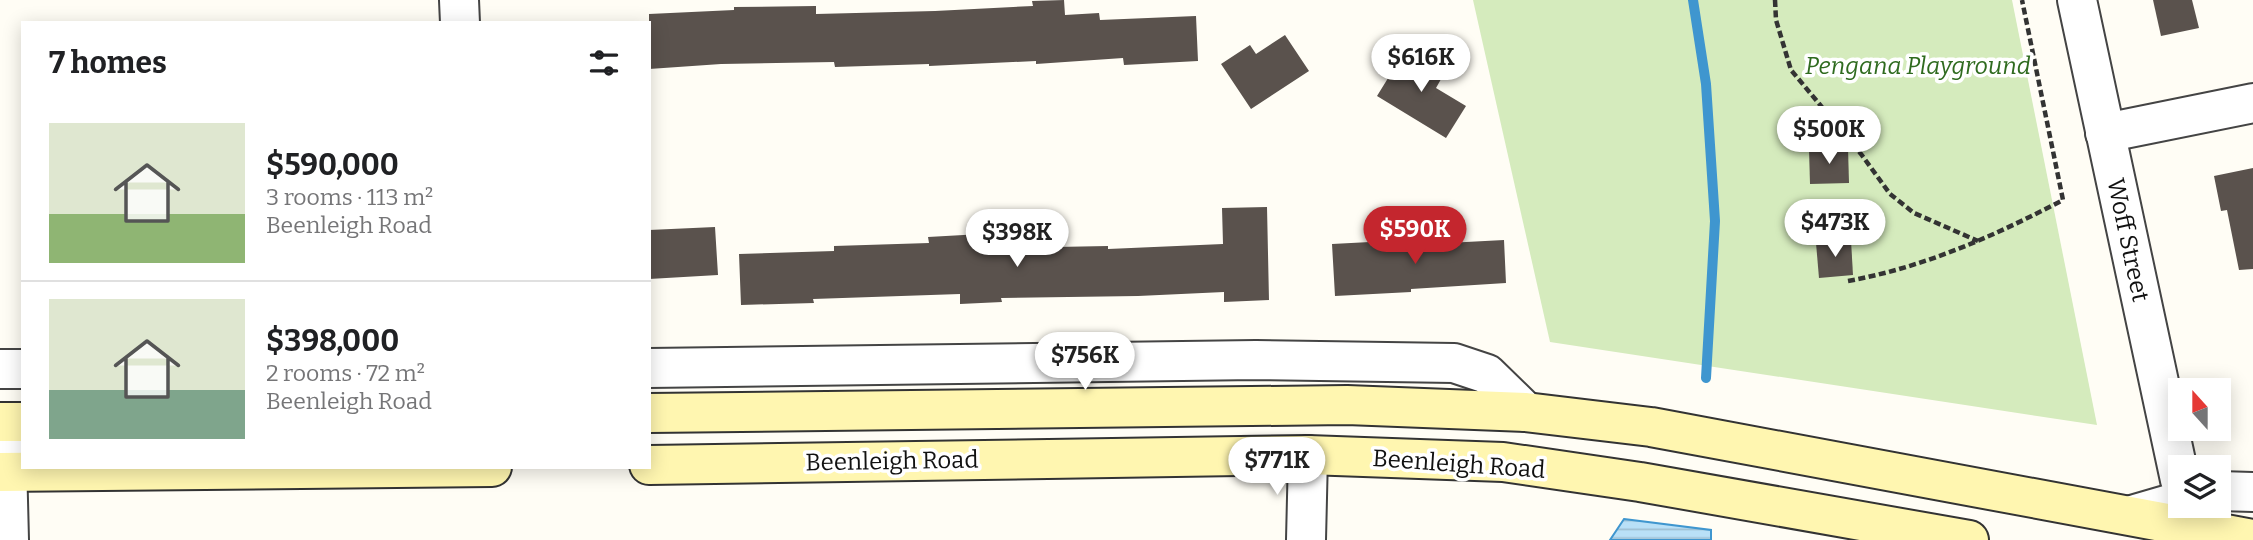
<!DOCTYPE html>
<html lang="en">
<head>
<meta charset="utf-8">
<style>
  :root { --surface:#fff; --page:#f6f6f6; --text:#202124; --muted:#757577; --line:#e0e0e0; --accent:#c4262e }
  body { margin:0; font-family:Bitter,serif; background:var(--page); color:var(--text); height:100vh; display:flex; flex-direction:column; font-size:26px; white-space:nowrap }
  * { box-sizing:border-box; margin:0 }
  p { font-size:23px; color:var(--muted) }
  .icon { flex:none; width:38px; height:38px; fill:none; stroke:currentColor; stroke-width:2; stroke-linecap:round; stroke-linejoin:round }
  .map { position:relative; flex:1; overflow:hidden }
  .side { position:absolute; left:21px; top:21px; width:630px; height:448px; display:flex; flex-direction:column; background:var(--surface); border-radius:0px; box-shadow:0 4px 18px #0003 }
  .side>* { flex:none }
  .needle { width:46px; rotate:339deg }
  .tools { position:absolute; left:2168px; top:378px; display:grid; gap:14px }
  .tools a { display:grid; place-items:center; width:63px; height:63px; border-radius:0px; background:var(--surface); box-shadow:0 4px 18px #0003; font-size:35px }
  .price { position:absolute; translate:-50% -60px; padding:0 16px; border-radius:24px; background:#fff; color:#222; font-size:23px; line-height:46px; filter:drop-shadow(0 2px 4px #0008) }
  .price::after { content:''; position:absolute; left:50%; top:42px; width:21px; height:16px; margin-left:-10px; background:inherit; clip-path:polygon(0 0,100% 0,50% 100%) }
  .price.on { background:var(--accent); color:#fff }
  ul { padding:0; list-style:none }
  li { display:flex; align-items:center; gap:21px; height:175px; padding:0 28px }
  li+li { border-top:2px solid var(--line) }
  li span { display:grid; place-items:center; flex:none; width:196px; height:140px; border-radius:0px; color:#555 }
  li>.icon { margin-inline-start:auto }
  span .icon { width:84px; height:84px; fill:#fffc; stroke-width:1 }
  li b { font-size:30px }
  h2 { display:flex; justify-content:space-between; align-items:center; height:84px; padding:0 28px; font-size:30px }
  .map>svg:first-child { display:block }
  .park { fill:#d5ebbd }
  .water { fill:url(#water-rules); stroke:#3f96cf; stroke-width:2 }
  .lines { fill:none; stroke-linecap:round; stroke-linejoin:round }
  .stream { stroke:#3f96cf; stroke-width:10 }
  .building { fill:#5a524d }
  .minor-casing { stroke:#444; stroke-width:42 }
  .tertiary-casing { stroke:#444; stroke-width:42 }
  .secondary-casing { stroke:#333; stroke-width:42 }
  .path { stroke:#333; stroke-width:4.5; stroke-dasharray:7 3.5; stroke-linecap:butt }
  .minor { stroke:#fff; stroke-width:38 }
  .tertiary { stroke:#fff; stroke-width:38 }
  .secondary { stroke:#fff6b0; stroke-width:38 }
  .labels { text-anchor:middle; stroke-width:7; stroke-linejoin:round; paint-order:stroke }
  .park-label { font-size:24px; font-style:italic; fill:#2f6b1f; stroke:#fff }
  .street-label { font-size:24px; fill:#111; stroke:#fff }
</style>
</head>
<body>
<div class="map">
<svg width="2253" height="540" viewBox="0 0 2253 540">
  <defs>
    <pattern id="water-rules" width="6" height="5" patternUnits="userSpaceOnUse" patternTransform="scale(1.75)"><rect width="6" height="5" fill="#b9e0f7"/><path d="M0 2.5h6" fill="none" stroke="#9ebfd3"/></pattern>
  </defs>
  <rect width="100%" height="100%" fill="#fffdf5"/>
  <polygon class="park" points="1473,0 2012,0 2097,425 1550,342"/>
  <polygon class="water" points="1624,519 1711,530 1711,540 1610,540"/>
  <g class="lines">
    <polyline class="stream" points="1693,0 1706,84 1715,221 1706,378"/>
  </g>
  <g class="building">
    <polygon points="1064,0 1065,15 1099,13 1100,20 1196,16 1198,61 1124,65 1123,58 1036,64 1036,61 929,66 929,64 835,67 834,62 721,64 649,69 649,14 734,10 734,7 816,6 816,14 935,11 1033,6 1032,1"/>
    <polygon points="2153,0 2192,0 2199,28 2161,36"/>
    <polygon points="1285,35 1309,71 1251,109 1221,64 1250,45 1256,54"/>
    <polygon points="1406,49 1445,72 1436,88 1466,106 1446,138 1377,96"/>
    <polygon points="1848,148 1849,183 1810,184 1809,149"/>
    <polygon points="2253,168 2253,269 2239,270 2227,210 2221,211 2214,176"/>
    <polygon points="1267,207 1269,300 1224,302 1224,292 1138,296 1001,298 1002,302 960,304 960,294 813,299 814,303 741,305 739,254 834,251 834,246 929,243 928,237 999,233 999,248 1108,246 1108,249 1223,244 1222,208"/>
    <polygon points="715,227 718,275 649,279 649,230"/>
    <polygon points="1408,240 1409,245 1504,240 1506,283 1411,289 1411,292 1335,296 1332,244"/>
    <polygon points="1851,240 1853,275 1819,278 1816,243"/>
  </g>
  <g class="lines">
    <g class="minor-casing">
      <g id="minor">
        <polyline points="459,0 460,23"/>
        <polyline points="2105,133 2253,103"/>
        <polyline points="649,368 1256,360 1454,363 1487,374 1526,412"/>
        <polyline points="0,369 23,369"/>
        <polyline points="6,422 9,540"/>
        <polyline points="2219,491 2253,492"/>
        <polyline points="2132,515 2180,501"/>
        <polyline points="1306,540 1308,455"/>
      </g>
    </g>
    <g class="tertiary-casing">
      <polyline id="tertiary" points="2077,0 2180,480"/>
    </g>
    <g class="secondary-casing">
      <g id="secondary">
        <polyline points="649,413 1347,405 1526,412 1651,427 2253,539"/>
        <polyline points="0,422 23,422"/>
        <polyline points="649,465 1308,455 1503,462 1640,482 1969,540"/>
        <polyline points="0,472 492,467"/>
      </g>
    </g>
    <g class="path">
      <polyline points="1775,0 1776,20 1791,70 1861,154 1890,194 1914,213 1978,241"/>
      <path d="M1848 281C1925 267 1994 236 2063 200L2022 0"/>
    </g>
    <use href="#minor" class="minor"/>
    <use href="#tertiary" class="tertiary"/>
    <use href="#secondary" class="secondary"/>
  </g>
  <g class="labels">
    <g class="park-label">
      <text x="1918" y="74">Pengana Playground</text>
    </g>
    <g class="street-label">
      <text transform="translate(2128 240) rotate(78)" y="8">Woff Street</text>
      <text transform="translate(892 461) rotate(-1)" y="8">Beenleigh Road</text>
      <text transform="translate(1459 464) rotate(4)" y="8">Beenleigh Road</text>
    </g>
  </g>
</svg>
<div class="tools">
<a><svg class="needle" viewBox="-14 -14 28 28"><path d="M0-13l5 13h-10z" fill="#e53935"/><path d="M0 13l5-13h-10z" fill="#757577"/></svg></a>
<a><svg class="icon" aria-label="layers" viewBox="0 0 24 24"><path d="M12 4l9 5-9 5-9-5zM3 14l9 5 9-5"/></svg></a>
</div>
<b class="price" style="left:1421px;top:94px">$616K</b>
<b class="price" style="left:1829px;top:166px">$500K</b>
<b class="price" style="left:1835px;top:259px">$473K</b>
<b class="price on" style="left:1415px;top:266px">$590K</b>
<b class="price" style="left:1017px;top:269px">$398K</b>
<b class="price" style="left:1085px;top:392px">$756K</b>
<b class="price" style="left:1277px;top:497px">$771K</b>
<section class="side">
<h2>7 homes<svg class="icon" aria-label="filters" viewBox="0 0 24 24"><path d="M4 7h16M4 17h16"/><circle cx="9" cy="7" r="2"/><circle cx="15" cy="17" r="2"/></svg></h2>
<ul>
<li><span style="background:linear-gradient(#dfe7d0 65%,#8fb573 0)"><svg class="icon" aria-label="home" viewBox="0 0 24 24"><path d="M3 11l9-7 9 7M6 9v11h12V9"/></svg></span><div><b>$590,000</b><p>3 rooms · 113 m²</p><p>Beenleigh Road</p></div></li>
<li><span style="background:linear-gradient(#dfe7d0 65%,#7fa58c 0)"><svg class="icon" aria-label="home" viewBox="0 0 24 24"><path d="M3 11l9-7 9 7M6 9v11h12V9"/></svg></span><div><b>$398,000</b><p>2 rooms · 72 m²</p><p>Beenleigh Road</p></div></li>
</ul>
</section>
</div>
</body>
</html>
